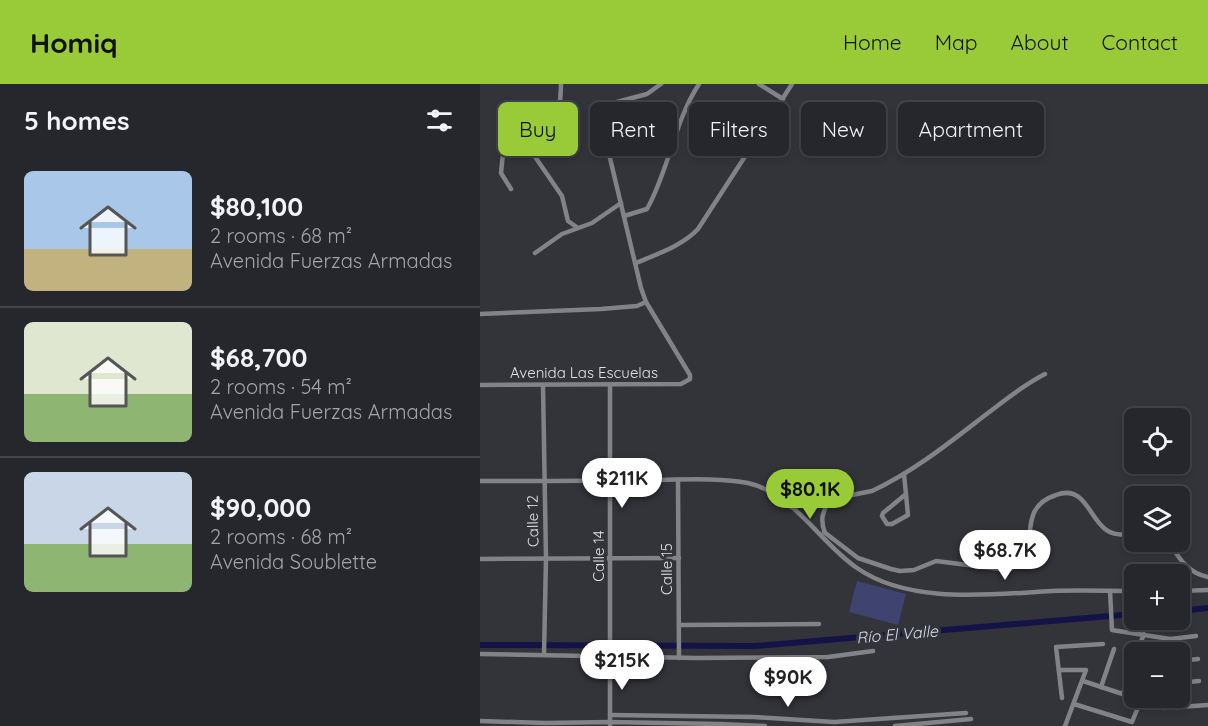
<!DOCTYPE html>
<html lang="en">
<head>
<meta charset="utf-8">
<style>
  :root { --surface:#26272c; --page:#2e2f34; --text:#f1f3f6; --muted:#a4a5a9; --line:#424448; --accent:#98cb37 }
  body { margin:0; font-family:Quicksand,sans-serif; background:var(--page); color:var(--text); height:100vh; display:flex; flex-direction:column; font-size:22px; white-space:nowrap }
  * { box-sizing:border-box; margin:0 }
  p { font-size:20px; color:var(--muted) }
  .icon { flex:none; width:33px; height:33px; fill:none; stroke:currentColor; stroke-width:2; stroke-linecap:round; stroke-linejoin:round }
  .map { position:relative; flex:1; overflow:hidden }
  .sheet { display:flex; flex-direction:column; background:var(--surface); width:480px }
  .sheet>* { flex:none }
  .guide { position:absolute; left:18px; top:18px; width:570px; height:54px; display:flex; gap:12px }
  .tools { position:absolute; left:644px; top:324px; display:grid; gap:12px }
  .tools a { display:grid; place-items:center; width:66px; height:66px; border-radius:9px; background:var(--surface); box-shadow:0 3px 9px #0003,0 0 0 2px var(--line); font-size:30px }
  .price { position:absolute; translate:-50% -51px; padding:0 14px; border-radius:21px; background:#fff; color:#222; font-size:20px; line-height:39px; filter:drop-shadow(0 2px 3px #0008) }
  .price::after { content:''; position:absolute; left:50%; top:36px; width:18px; height:14px; margin-left:-9px; background:inherit; clip-path:polygon(0 0,100% 0,50% 100%) }
  .price.current { background:var(--accent); color:#111 }
  ul { padding:0; list-style:none }
  li { display:flex; align-items:center; gap:18px; height:150px; padding:0 24px }
  li+li { border-top:2px solid var(--line) }
  li span { display:grid; place-items:center; flex:none; width:168px; height:120px; border-radius:9px; color:#555 }
  li>.icon { margin-inline-start:auto }
  span .icon { width:72px; height:72px; fill:#fffc; stroke-width:1 }
  li b { font-size:26px }
  h2 { display:flex; justify-content:space-between; align-items:center; height:72px; padding:0 24px; font-size:26px }
  .tag { padding:0 21px; border-radius:9px; background:var(--surface); box-shadow:0 3px 9px #0003,0 0 0 2px var(--line); font-size:21px; line-height:54px }
  .tag.current { background:var(--accent); color:#111 }
  header { display:flex; align-items:center; gap:36px; box-sizing:border-box; height:84px; padding:0 30px; background:var(--accent); color:#111 }
  header strong { font-size:28px }
  nav { display:flex; gap:33px; margin-inline-start:auto; font-size:21px }
  main { display:flex; flex:1; min-height:0 }
  .map>svg:first-child { display:block }
  .green { fill:#3e446f }
  .lines { fill:none; stroke-linecap:round; stroke-linejoin:round }
  .river { stroke:#141348; stroke-width:6 }
  .minor { stroke:#828386; stroke-width:4.5 }
  .labels { text-anchor:middle; stroke-width:6; stroke-linejoin:round; paint-order:stroke }
  .street-label { font-size:15px; fill:#dfe0e3; stroke:#33343a }
  .water-label { font-size:16px; font-style:italic; fill:#d9dcef; stroke:#33343a }
</style>
</head>
<body>
<header>
<strong>Homiq</strong>
<nav><a>Home</a><a>Map</a><a>About</a><a>Contact</a></nav>
</header>
<main>
<section class="sheet">
<h2>5 homes<svg class="icon" aria-label="filters" viewBox="0 0 24 24"><path d="M4 7h16M4 17h16"/><circle cx="9" cy="7" r="2"/><circle cx="15" cy="17" r="2"/></svg></h2>
<ul>
<li><span style="background:linear-gradient(#a9c7e8 65%,#c2b280 0)"><svg class="icon" aria-label="home" viewBox="0 0 24 24"><path d="M3 11l9-7 9 7M6 9v11h12V9"/></svg></span><div><b>$80,100</b><p>2 rooms · 68 m²</p><p>Avenida Fuerzas Armadas</p></div></li>
<li><span style="background:linear-gradient(#dfe7d0 60%,#8fb573 0)"><svg class="icon" aria-label="home" viewBox="0 0 24 24"><path d="M3 11l9-7 9 7M6 9v11h12V9"/></svg></span><div><b>$68,700</b><p>2 rooms · 54 m²</p><p>Avenida Fuerzas Armadas</p></div></li>
<li><span style="background:linear-gradient(#c9d6e8 60%,#8fb573 0)"><svg class="icon" aria-label="home" viewBox="0 0 24 24"><path d="M3 11l9-7 9 7M6 9v11h12V9"/></svg></span><div><b>$90,000</b><p>2 rooms · 68 m²</p><p>Avenida Soublette</p></div></li>
</ul>
</section>
<div class="map">
<svg width="728" height="642" viewBox="0 0 728 642">
  <rect width="100%" height="100%" fill="#33343a"/>
  <polygon class="green" points="377,497 426,510 418,541 369,528"/>
  <g class="lines">
    <g class="river">
      <polyline points="699,527 728,524"/>
      <polyline points="0,561 275,562 654,530"/>
    </g>
    <g class="minor">
      <path d="M81 0C80 35 78 33 50 52L48 56 49 64 82 112 88 137 98 144"/>
      <polyline points="279,0 303,15"/>
      <polyline points="31,105 21,89 23,69 21,47 24,41 80,25"/>
      <path d="M144 132 167 125C189 86 194 38 219 0"/>
      <polyline points="55,169 82,150 112,139 141,119"/>
      <path d="M156 179C177 170 202 162 218 145L312 0"/>
      <polyline points="0,230 121,225 157,222 166,218"/>
      <polyline points="0,301 201,300 210,295 210,291 166,218 161,204 124,49 126,35 137,18 167,10 181,0"/>
      <polyline points="63,302 66,474 64,571"/>
      <polyline points="424,390 428,431 412,440 407,440 402,432 403,429 426,410"/>
      <polyline points="198,396 199,574"/>
      <path d="M0 397C54 397 109 397 163 396 194 396 239 393 268 399 315 410 339 458 377 484 430 521 512 510 572 507 599 506 627 507 654 507"/>
      <path d="M311 423 392 407C433 388 469 359 504 332 524 317 543 301 565 290"/>
      <path d="M344 448 378 474 411 485 420 487 434 486 456 477 528 486C567 469 531 426 576 411 616 396 607 464 654 448"/>
      <path d="M345 449C340 436 342 428 350 416"/>
      <path d="M689 458C699 474 707 489 728 493"/>
      <polyline points="0,475 199,474"/>
      <polyline points="630,507 632,546 690,555 716,552"/>
      <polyline points="699,507 728,506"/>
      <polyline points="199,541 339,540"/>
      <polyline points="690,555 692,568"/>
      <polyline points="657,568 664,550"/>
      <polyline points="0,570 217,574 348,573 393,567"/>
      <polyline points="699,577 718,575"/>
      <polyline points="579,586 606,586 585,642"/>
      <polyline points="699,599 719,597"/>
      <polyline points="621,603 634,565"/>
      <polyline points="643,609 654,577"/>
      <polyline points="582,614 576,563 623,560"/>
      <polyline points="695,614 696,624"/>
      <polyline points="594,620 652,638 661,616 603,597"/>
      <polyline points="684,624 728,621"/>
      <polyline points="130,631 274,633 354,638 486,629"/>
      <polyline points="0,637 65,639 130,638 240,640 285,642"/>
      <polyline points="130,642 130,301"/>
      <polyline points="415,642 491,635"/>
    </g>
  </g>
  <g class="labels">
    <g class="street-label">
      <text x="104" y="294">Avenida Las Escuelas</text>
      <text transform="translate(53 437) rotate(-91)" y="5">Calle 12</text>
      <text transform="translate(119 472) rotate(-90)" y="5">Calle 14</text>
      <text transform="translate(187 485) rotate(-90)" y="5">Calle 15</text>
    </g>
    <g class="water-label">
      <text transform="translate(417 550) rotate(-5)" y="6">Río El Valle</text>
    </g>
  </g>
</svg>
<div class="tools">
<a><svg class="icon" aria-label="locate" viewBox="0 0 24 24"><circle cx="12" cy="12" r="6"/><path d="M12 2v4M12 18v4M2 12h4M18 12h4"/></svg></a>
<a><svg class="icon" aria-label="layers" viewBox="0 0 24 24"><path d="M12 4l9 5-9 5-9-5zM3 14l9 5 9-5"/></svg></a>
<a>+</a>
<a>−</a>
</div>
<b class="price" style="left:142px;top:425px">$211K</b>
<b class="price current" style="left:330px;top:436px">$80.1K</b>
<b class="price" style="left:525px;top:497px">$68.7K</b>
<b class="price" style="left:142px;top:607px">$215K</b>
<b class="price" style="left:308px;top:624px">$90K</b>
<div class="guide">
<a class="tag current">Buy</a>
<a class="tag">Rent</a>
<a class="tag">Filters</a>
<a class="tag">New</a>
<a class="tag">Apartment</a>
</div>
</div>
</main>
</body>
</html>
